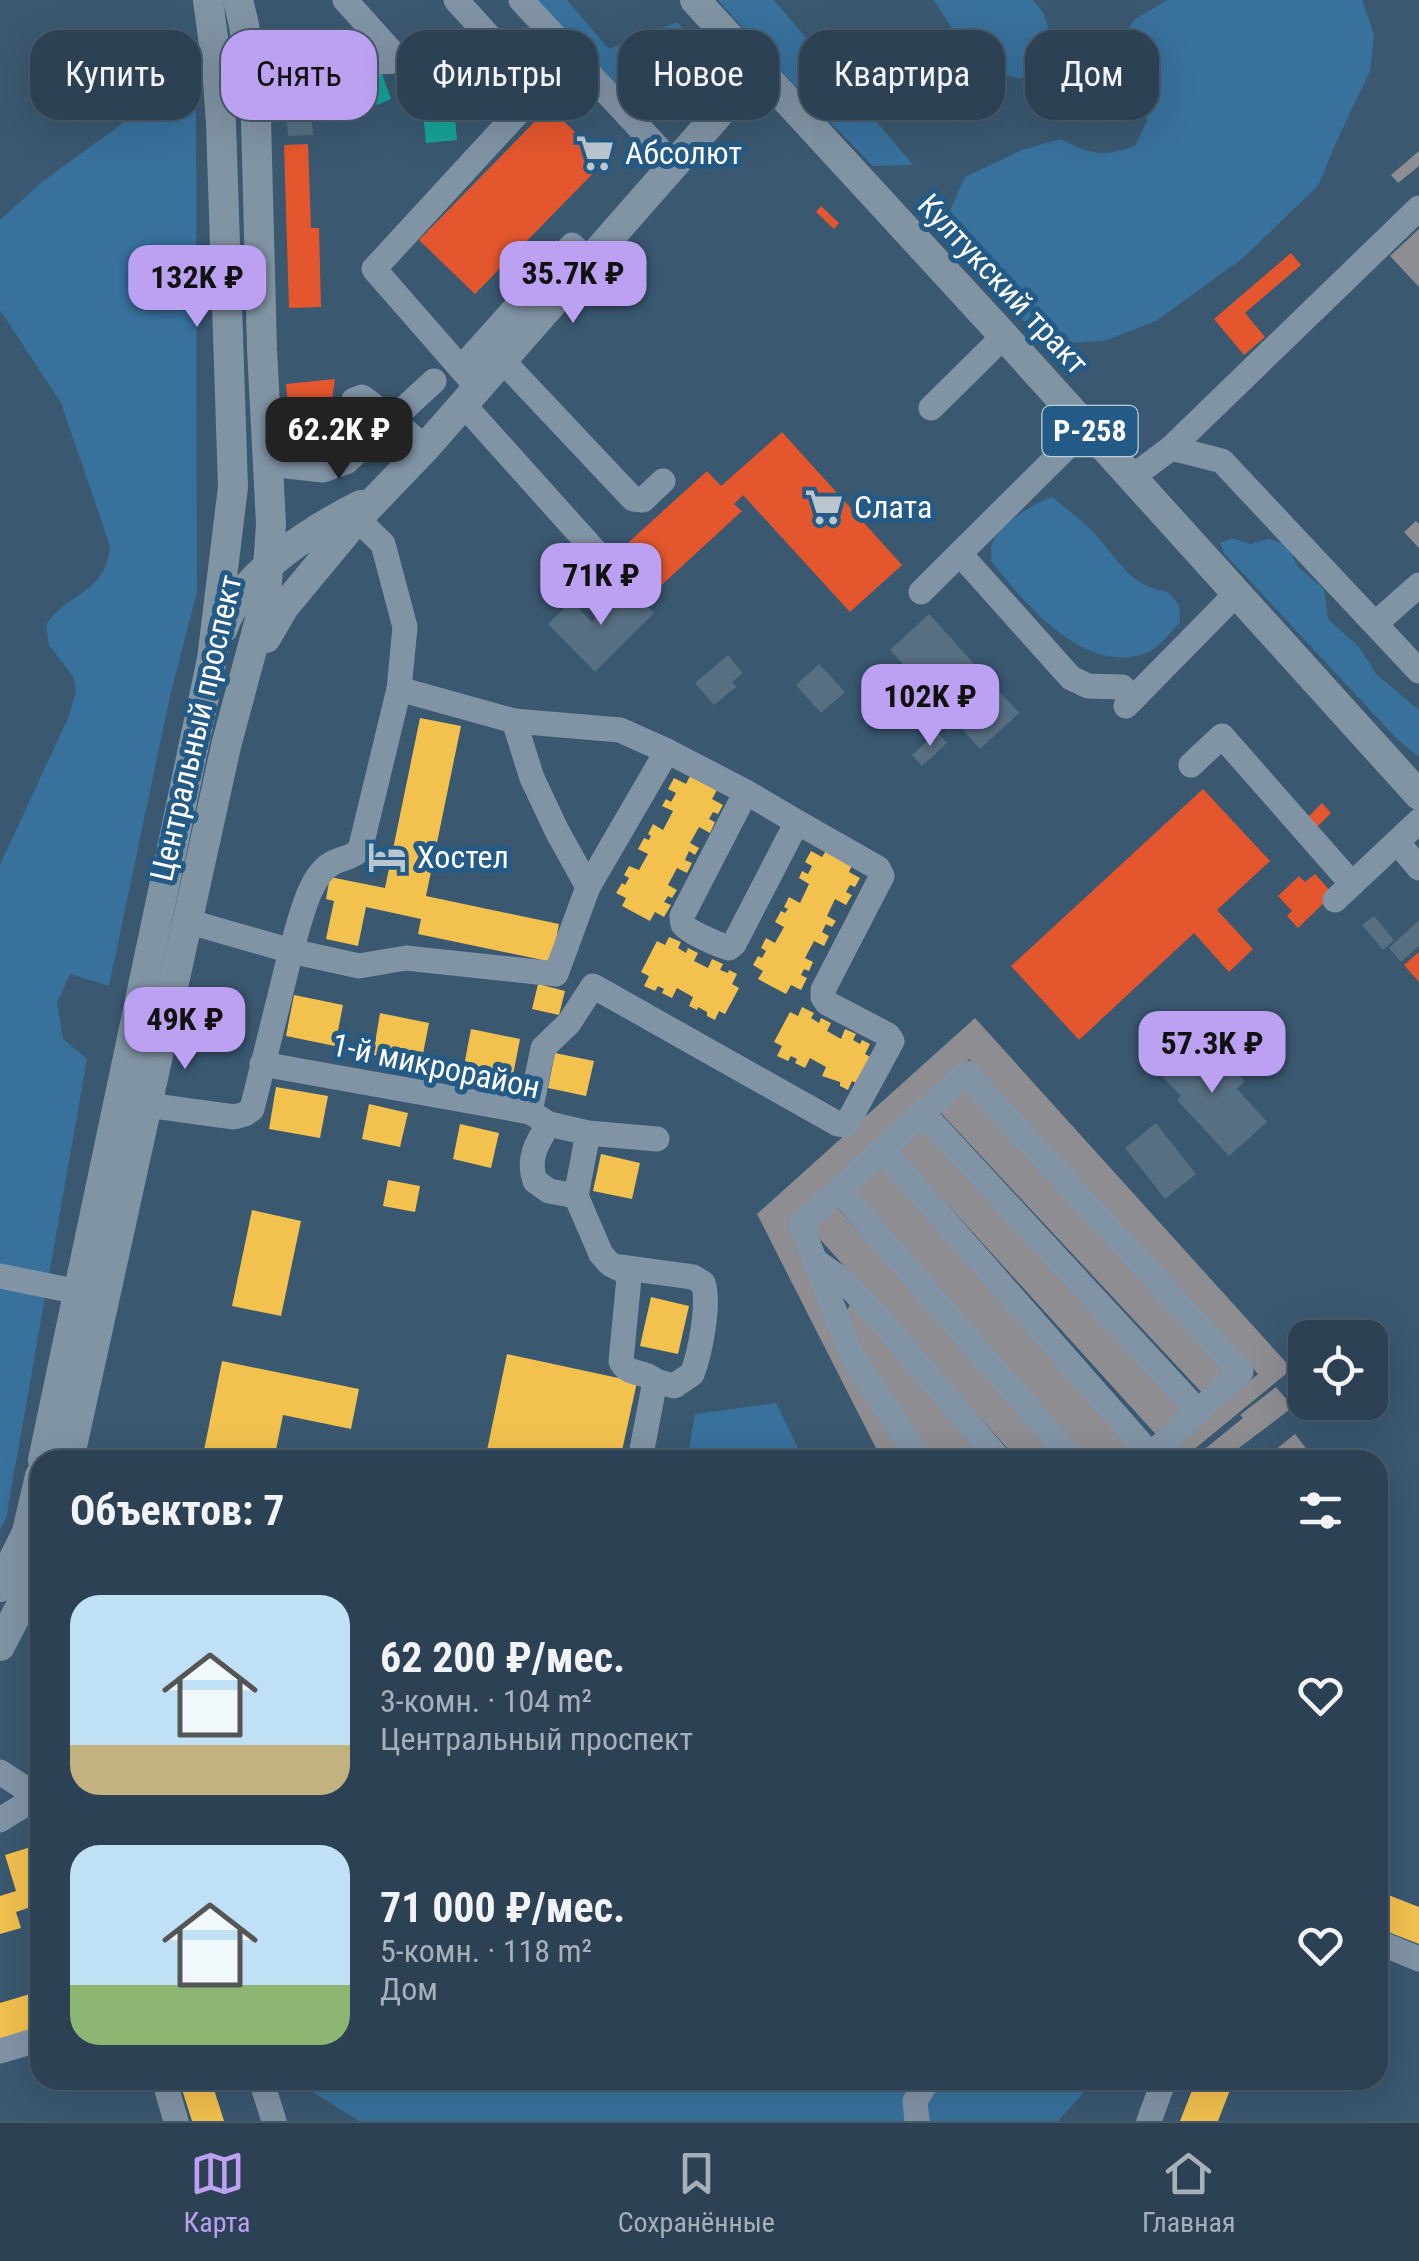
<!DOCTYPE html>
<html lang="ru">
<head>
<meta charset="utf-8">
<style>
  :root { --surface:#2c4254; --page:#34495a; --text:#f1f3f6; --muted:#a6b0b8; --line:#485b6b; --accent:#bca0f2 }
  body { margin:0; font-family:"Roboto Condensed",sans-serif; background:var(--page); color:var(--text); height:100vh; display:flex; flex-direction:column; font-size:38px; white-space:nowrap }
  * { box-sizing:border-box; margin:0 }
  p { font-size:32px; color:var(--muted) }
  .icon { flex:none; width:55px; height:55px; fill:none; stroke:currentColor; stroke-width:2; stroke-linecap:round; stroke-linejoin:round }
  .map { position:relative; flex:1; overflow:hidden }
  .drawer { position:absolute; left:30px; top:1450px; width:1358px; height:640px; display:flex; flex-direction:column; background:var(--surface); border-radius:30px; box-shadow:0 10px 40px #0002,0 0 0 2px var(--line) }
  .drawer>* { flex:none }
  .banner { position:absolute; left:30px; top:30px; width:1360px; height:90px; display:flex; gap:20px }
  .tools { position:absolute; left:1288px; top:1320px; display:grid; gap:20px }
  .tools a { display:grid; place-items:center; width:100px; height:100px; border-radius:20px; background:var(--surface); box-shadow:0 10px 40px #0002,0 0 0 2px var(--line); font-size:50px }
  .price { position:absolute; translate:-50% -85px; padding:0 22px; border-radius:20px; background:var(--accent); color:#111; font-size:32px; line-height:65px; filter:drop-shadow(0 2px 5px #0008) }
  .price::after { content:''; position:absolute; left:50%; top:60px; width:30px; height:22px; margin-left:-15px; background:inherit; clip-path:polygon(0 0,100% 0,50% 100%) }
  .price.on { background:#222; color:#fff }
  ul { padding:0; list-style:none }
  li { display:flex; align-items:center; gap:30px; height:250px; padding:0 40px }
  li span { display:grid; place-items:center; flex:none; width:280px; height:200px; border-radius:30px; color:#555 }
  li>.icon { margin-inline-start:auto }
  span .icon { width:120px; height:120px; fill:#fffc; stroke-width:1 }
  li b { font-size:42px }
  h2 { display:flex; justify-content:space-between; align-items:center; height:120px; padding:0 40px; font-size:42px }
  .chip { padding:0 35px; border-radius:30px; background:var(--surface); box-shadow:0 10px 40px #0002,0 0 0 2px var(--line); font-size:35px; line-height:90px }
  .chip.on { background:var(--accent); color:#111 }
  .tabs { display:flex; justify-content:space-around; align-items:center; height:140px; border-top:2px solid var(--line); background:var(--surface); font-size:28px; color:var(--muted) }
  .tabs a { display:grid; justify-items:center; gap:5px }
  .tabs .on { color:var(--accent) }
  .map>svg:first-child { display:block }
  .green { fill:#38719c }
  .homes { fill:#f2c14e }
  .shops { fill:#e4572e }
  .public { fill:#17a398 }
  .industry { fill:#8d8d92 }
  .building { fill:#576f82 }
  .lines { fill:none; stroke-linecap:round; stroke-linejoin:round }
  .minor { stroke:#8194a6; stroke-width:25 }
  .major { stroke:#8094a3; stroke-width:30 }
  .labels { text-anchor:middle; stroke-width:10; stroke-linejoin:round; paint-order:stroke }
  .shield { fill:#245b86; stroke:#bdcedb; stroke-width:2.5 }
  .shield-label { font-size:30px; font-weight:bold; fill:#fff }
  .poi-label { font-size:32px; fill:#fff; stroke:#245b86; text-anchor:start }
  .street-label { font-size:32px; fill:#fff; stroke:#245b86 }
</style>
</head>
<body>
<div class="map">
<svg width="1419" height="2121" viewBox="0 0 1419 2121">
  <rect width="100%" height="100%" fill="#3a5870"/>
  <g class="green">
    <polygon points="535,0 567,0 609,49 677,22 710,60 715,84 682,117 663,120 642,112 585,56"/>
    <polygon points="718,0 774,0 913,165 873,166 794,85"/>
    <polygon points="934,0 1033,0 1044,14 1052,41 1034,70 1020,79 1000,73 970,58"/>
    <path d="M1168 0H1362L1374 35 1370 71 1338 138 1318 186 1243 258 1156 321 1104 341 1049 344 962 263 948 215 965 177 1022 150 1061 139C1091 155 1102 157 1135 146L1147 121 1148 96 1122 83 1109 57 1135 19Z"/>
    <path d="M196 109 197 592 170 696 109 986 70 974 57 1003 63 1039 87 1059 6 1519 0 1529V865L69 716 76 691 73 676 49 645 46 625C70 590 105 595 110 546L61 403 0 310V220L42 182 124 122Z"/>
    <path d="M1052 497C1066 509 1083 521 1095 534 1120 561 1129 586 1168 592L1179 605 1180 623C1171 631 1161 645 1152 650 1090 682 1025 604 991 561 992 555 990 549 992 544 1000 524 1034 503 1052 497Z"/>
    <polygon points="1232,538 1250,544 1269,539 1287,545 1298,567 1324,589 1328,619 1359,647 1377,675 1419,710 1419,757 1397,739 1224,553 1220,543"/>
    <polygon points="776,1403 804,1460 687,1460 695,1414"/>
    <polygon points="302,2080 1095,2080 1058,2121 359,2121 301,2085"/>
  </g>
  <g class="homes">
    <polygon points="420,718 461,726 426,896 559,924 552,962 418,934 421,919 366,907 358,946 326,939 334,901 326,899 330,877 385,888"/>
    <polygon points="690,776 717,790 712,799 723,805 718,814 713,812 709,819 715,822 710,833 699,827 690,843 699,848 695,855 689,851 685,860 692,863 687,873 677,868 668,885 677,890 672,898 668,896 664,902 671,905 664,917 655,912 650,921 622,906 626,898 616,893 622,883 625,885 629,878 624,875 629,866 639,870 648,854 638,849 644,838 649,840 651,836 648,834 653,824 663,830 673,811 662,806 666,799 671,802 676,793 668,789 674,778 686,784"/>
    <polygon points="827,849 853,863 849,872 860,878 855,887 850,885 846,892 852,895 846,905 835,899 827,916 836,921 832,927 826,924 822,932 829,936 824,946 814,941 805,958 813,962 809,971 804,969 801,975 807,978 801,990 791,985 786,994 758,979 763,971 753,965 758,956 762,958 766,951 761,948 766,938 775,943 784,927 775,922 781,911 785,913 788,909 784,907 789,897 800,903 809,884 799,878 802,871 808,874 812,866 805,862 811,851 822,857"/>
    <polygon points="669,937 681,942 678,948 686,953 688,948 698,953 694,961 708,968 712,959 723,964 720,970 728,973 729,970 737,974 732,984 739,988 725,1014 719,1011 715,1020 707,1016 707,1012 698,1007 697,1010 689,1006 693,997 677,988 672,998 662,993 664,989 658,986 655,991 644,986 649,976 641,972 657,941 665,945"/>
    <polygon points="538,984 565,991 559,1015 532,1009"/>
    <polygon points="294,995 343,1005 335,1046 286,1036"/>
    <polygon points="802,1007 814,1013 811,1018 819,1023 821,1018 831,1023 827,1031 841,1039 845,1029 856,1034 853,1040 860,1044 862,1040 870,1044 865,1054 872,1058 858,1084 852,1081 848,1090 840,1086 840,1082 822,1076 826,1067 810,1058 805,1068 795,1063 797,1059 791,1056 788,1061 777,1056 782,1046 774,1042 790,1012 798,1016"/>
    <polygon points="380,1013 429,1023 421,1064 373,1055"/>
    <polygon points="471,1029 520,1039 512,1080 463,1071"/>
    <polygon points="555,1053 594,1061 586,1096 548,1088"/>
    <polygon points="276,1087 328,1096 320,1138 269,1129"/>
    <polygon points="369,1104 408,1113 400,1147 362,1139"/>
    <polygon points="460,1124 499,1133 491,1168 453,1159"/>
    <polygon points="601,1154 640,1163 632,1199 593,1191"/>
    <polygon points="388,1180 420,1186 415,1212 383,1206"/>
    <polygon points="252,1210 301,1221 281,1316 232,1306"/>
    <polygon points="651,1297 689,1306 678,1354 640,1346"/>
    <polygon points="507,1354 637,1382 620,1460 485,1460"/>
    <polygon points="222,1361 359,1389 351,1429 283,1415 274,1460 221,1460 203,1455"/>
    <polygon points="37,1845 40,1854 40,1904 16,1912 21,1928 0,1934 0,1896 16,1891 5,1855"/>
    <polygon points="1378,1891 1419,1907 1419,1944 1378,1928"/>
    <polygon points="40,1991 40,2027 0,2039 0,2003"/>
    <polygon points="179,2080 211,2080 224,2121 192,2121"/>
    <polygon points="1196,2080 1234,2080 1218,2121 1180,2121"/>
  </g>
  <g class="shops">
    <polygon points="549,107 605,161 475,294 419,240"/>
    <polygon points="308,144 311,228 319,228 321,307 289,308 284,145"/>
    <polygon points="821,206 839,223 834,229 816,212"/>
    <polygon points="1291,253 1301,265 1245,313 1265,337 1244,355 1214,319"/>
    <polygon points="335,379 324,454 292,449 286,384"/>
    <polygon points="782,432 902,565 850,612 743,495 734,504 742,511 654,592 618,552 707,471 721,486"/>
    <polygon points="1203,789 1270,861 1217,910 1253,949 1229,972 1194,933 1079,1040 1011,966"/>
    <polygon points="1322,803 1331,813 1313,831 1304,821"/>
    <polygon points="1315,874 1333,894 1298,928 1287,916 1292,911 1278,896 1299,876 1305,882"/>
    <polygon points="1419,952 1419,982 1404,965"/>
  </g>
  <g class="public">
    <polygon points="373,70 382,74 391,99 377,105 365,73"/>
    <polygon points="453,99 457,140 426,143 422,102"/>
  </g>
  <g class="industry">
    <polygon points="1419,151 1419,166 1398,183 1391,175"/>
    <polygon points="1419,229 1419,287 1390,256"/>
    <polygon points="1416,521 1419,524 1419,548 1404,532"/>
    <polygon points="975,1018 1292,1369 1181,1460 1153,1460 1258,1374 969,1059 792,1224 911,1460 881,1458 757,1214"/>
    <polygon points="964,1087 1229,1371 1204,1395 939,1111"/>
    <polygon points="925,1127 1186,1415 1160,1439 899,1151"/>
    <polygon points="883,1164 1132,1450 1121,1460 1087,1460 853,1191"/>
    <polygon points="834,1204 1065,1460 1018,1460 809,1227"/>
    <polygon points="852,1302 987,1460 936,1460 910,1429 876,1379 843,1316"/>
    <polygon points="1276,1387 1293,1407 1223,1460 1191,1460 1243,1418 1240,1415"/>
    <polygon points="1295,1434 1308,1451 1297,1460 1263,1460"/>
  </g>
  <g class="building">
    <polygon points="350,74 361,103 338,111 327,83"/>
    <polygon points="311,108 313,135 288,136 286,109"/>
    <polygon points="627,587 654,613 595,672 548,624 571,601 592,622"/>
    <polygon points="929,614 1019,713 980,749 890,650"/>
    <polygon points="728,655 743,673 732,682 736,687 714,705 695,683"/>
    <polygon points="819,664 845,692 821,713 796,685"/>
    <polygon points="937,732 947,743 922,766 912,755"/>
    <polygon points="1374,916 1394,940 1383,950 1362,925"/>
    <polygon points="1419,920 1419,946 1401,962 1389,948"/>
    <polygon points="1271,1021 1285,1035 1271,1048 1258,1034"/>
    <polygon points="1194,1037 1224,1070 1230,1064 1245,1081 1237,1089 1267,1122 1229,1156 1177,1100 1181,1096 1157,1071"/>
    <polygon points="1156,1123 1196,1174 1165,1199 1125,1148"/>
  </g>
  <g class="lines">
    <g class="minor">
      <polyline points="345,0 400,61"/>
      <polyline points="456,0 496,44 562,45"/>
      <polyline points="521,0 673,164"/>
      <polyline points="314,73 374,62 400,61 496,44"/>
      <polyline points="503,361 633,499 643,500 663,481"/>
      <polyline points="461,368 572,245 590,261"/>
      <polyline points="478,388 374,269 536,93"/>
      <polyline points="463,404 603,560"/>
      <polyline points="931,408 1004,336"/>
      <polyline points="348,423 354,400 362,397 393,420 425,448"/>
      <polyline points="1171,448 1419,208"/>
      <polyline points="269,464 323,470 346,462 434,381"/>
      <polyline points="1131,478 1171,448 1222,461 1419,671"/>
      <path d="M357 519 383 544 405 627 399 689 360 850C350 859 341 858 331 864 308 877 299 926 291 951L359 966 406 958 556 974 588 887 667 751 746 792 797 822"/>
      <polyline points="960,554 1071,678 1088,686 1122,687 1133,699"/>
      <polyline points="921,592 1087,427"/>
      <polyline points="1375,624 1419,585"/>
      <polyline points="399,689 514,721 532,778 557,831 588,887"/>
      <polyline points="1126,706 1236,594"/>
      <polyline points="514,721 620,730 667,751"/>
      <polyline points="1191,765 1222,736 1352,884"/>
      <polyline points="1397,842 1419,868"/>
      <polyline points="1335,900 1419,821"/>
      <path d="M262 1064 530 1112 549 1124C537 1142 527 1159 535 1181L549 1191 576 1196"/>
      <polyline points="147,1105 234,1117 245,1114 252,1109 291,951 187,921"/>
      <path d="M530 1112 543 1048 569 1023 593 986 838 1124 844 1125 848 1122 892 1041 888 1035 827 1003 823 997V990L882 876 878 868 797 822 734 944 729 948C719 945 688 932 683 924 682 921 682 918 682 916L746 792"/>
      <polyline points="923,1113 1199,1412"/>
      <polyline points="549,1124 588,1133 657,1139"/>
      <path d="M588 1133 576 1196 601 1254 610 1264 626 1272 629 1278 621 1361C627 1376 645 1370 655 1381L640 1460"/>
      <polyline points="883,1150 1151,1455"/>
      <polyline points="839,1190 1073,1460"/>
      <polyline points="814,1260 845,1282 876,1315 1000,1460"/>
      <path d="M620 1267 693 1277 703 1283C710 1303 700 1354 692 1374L674 1386 655 1381"/>
      <polyline points="0,1276 79,1292"/>
      <polyline points="921,1460 852,1356 801,1225 966,1073 1241,1372 1145,1460"/>
      <polyline points="0,1772 40,1798"/>
      <polyline points="0,1820 40,1795"/>
      <polyline points="1378,1942 1419,1959"/>
      <polyline points="0,2051 40,2039"/>
      <polyline points="164,2080 176,2121"/>
      <polyline points="261,2080 274,2121"/>
      <polyline points="917,2121 915,2101 928,2080"/>
      <polyline points="1149,2121 1164,2080"/>
    </g>
    <g class="major">
      <polyline points="695,0 1004,336 1419,795"/>
      <path d="M223 628C242 573 311 530 361 505"/>
      <polyline points="266,638 284,607 357,519 425,448 758,69"/>
      <polyline points="43,1460 212,659 233,487 221,123 217,67 208,0"/>
      <polyline points="69,1460 226,746 266,597 271,524 262,349 256,120 244,25 238,0"/>
      <polyline points="0,1587 27,1532 40,1476"/>
      <polyline points="0,1646 40,1569"/>
    </g>
  </g>
  <defs>
    <g id="supermarket-bare" transform="scale(3)"><path d="M-6-5.5h2.5l.6 2H6L4.5 2H-2.5L-4.4-4H-6ZM-1.5 3.2a1.3 1.3 0 1 0 .1 0ZM3 3.2a1.3 1.3 0 1 0 .1 0Z" fill="#bac5cd" stroke="#245b86" stroke-width="2.5" paint-order="stroke"/></g>
    <g id="hotel-bare" transform="scale(3)"><path d="M-6-4.5h1.5V1H6V5H4.5V3h-9V5H-6ZM-4 0a1.8 1.8 0 1 1 3.6 0ZM.5 0V-2.5h3Q6-2.5 6 0Z" fill="#bac5cd" stroke="#245b86" stroke-width="2.5" paint-order="stroke"/></g>
  </defs>
  <g fill-rule="evenodd">
    <use href="#supermarket-bare" x="595" y="153"/>
    <use href="#supermarket-bare" x="824" y="507"/>
    <use href="#hotel-bare" x="387" y="857"/>
  </g>
  <g class="labels">
    <rect class="shield" x="1042.5" y="406" width="95" height="50" rx="8"/>
    <g class="shield-label">
      <text x="1090" y="441">Р-258</text>
    </g>
    <g class="poi-label">
      <text x="625" y="164">Абсолют</text>
      <text x="854" y="518">Слата</text>
      <text x="417" y="868">Хостел</text>
    </g>
    <g class="street-label">
      <text transform="translate(1003 284) rotate(47)" y="11">Култукский тракт</text>
      <text transform="translate(196 728) rotate(-77)" y="11">Центральный проспект</text>
      <text transform="translate(436 1066) rotate(12)" y="11">1-й микрорайон</text>
    </g>
  </g>
</svg>
<div class="tools">
<a><svg class="icon" aria-label="locate" viewBox="0 0 24 24"><circle cx="12" cy="12" r="6"/><path d="M12 2v4M12 18v4M2 12h4M18 12h4"/></svg></a>
</div>
<b class="price" style="left:573px;top:326px">35.7K ₽</b>
<b class="price" style="left:197px;top:330px">132K ₽</b>
<b class="price on" style="left:339px;top:482px">62.2K ₽</b>
<b class="price" style="left:601px;top:628px">71K ₽</b>
<b class="price" style="left:930px;top:749px">102K ₽</b>
<b class="price" style="left:185px;top:1072px">49K ₽</b>
<b class="price" style="left:1212px;top:1096px">57.3K ₽</b>
<div class="banner">
<a class="chip">Купить</a>
<a class="chip on">Снять</a>
<a class="chip">Фильтры</a>
<a class="chip">Новое</a>
<a class="chip">Квартира</a>
<a class="chip">Дом</a>
</div>
<section class="drawer">
<h2>Объектов: 7<svg class="icon" aria-label="filters" viewBox="0 0 24 24"><path d="M4 7h16M4 17h16"/><circle cx="9" cy="7" r="2"/><circle cx="15" cy="17" r="2"/></svg></h2>
<ul>
<li><span style="background:linear-gradient(#bfe0f5 75%,#c2b280 0)"><svg class="icon" aria-label="home" viewBox="0 0 24 24"><path d="M3 11l9-7 9 7M6 9v11h12V9"/></svg></span><div><b>62 200 ₽/мес.</b><p>3-комн. · 104 m²</p><p>Центральный проспект</p></div><svg class="icon" aria-label="heart" viewBox="0 0 24 24"><path d="M12 20l-8-8c-3-5 5-10 8-4 3-6 11-1 8 4z"/></svg></li>
<li><span style="background:linear-gradient(#bfe0f5 70%,#8fb573 0)"><svg class="icon" aria-label="home" viewBox="0 0 24 24"><path d="M3 11l9-7 9 7M6 9v11h12V9"/></svg></span><div><b>71 000 ₽/мес.</b><p>5-комн. · 118 m²</p><p>Дом</p></div><svg class="icon" aria-label="heart" viewBox="0 0 24 24"><path d="M12 20l-8-8c-3-5 5-10 8-4 3-6 11-1 8 4z"/></svg></li>
</ul>
</section>
</div>
<nav class="tabs">
<a class="on"><svg class="icon" aria-label="map" viewBox="0 0 24 24"><path d="M3 6l6-2 6 2 6-2v14l-6 2-6-2-6 2zM9 4v14M15 6v14"/></svg>Карта</a>
<a><svg class="icon" aria-label="saved" viewBox="0 0 24 24"><path d="M7 4h10v16l-5-4-5 4z"/></svg>Сохранённые</a>
<a><svg class="icon" aria-label="home" viewBox="0 0 24 24"><path d="M3 11l9-7 9 7M6 9v11h12V9"/></svg>Главная</a>
</nav>
</body>
</html>
